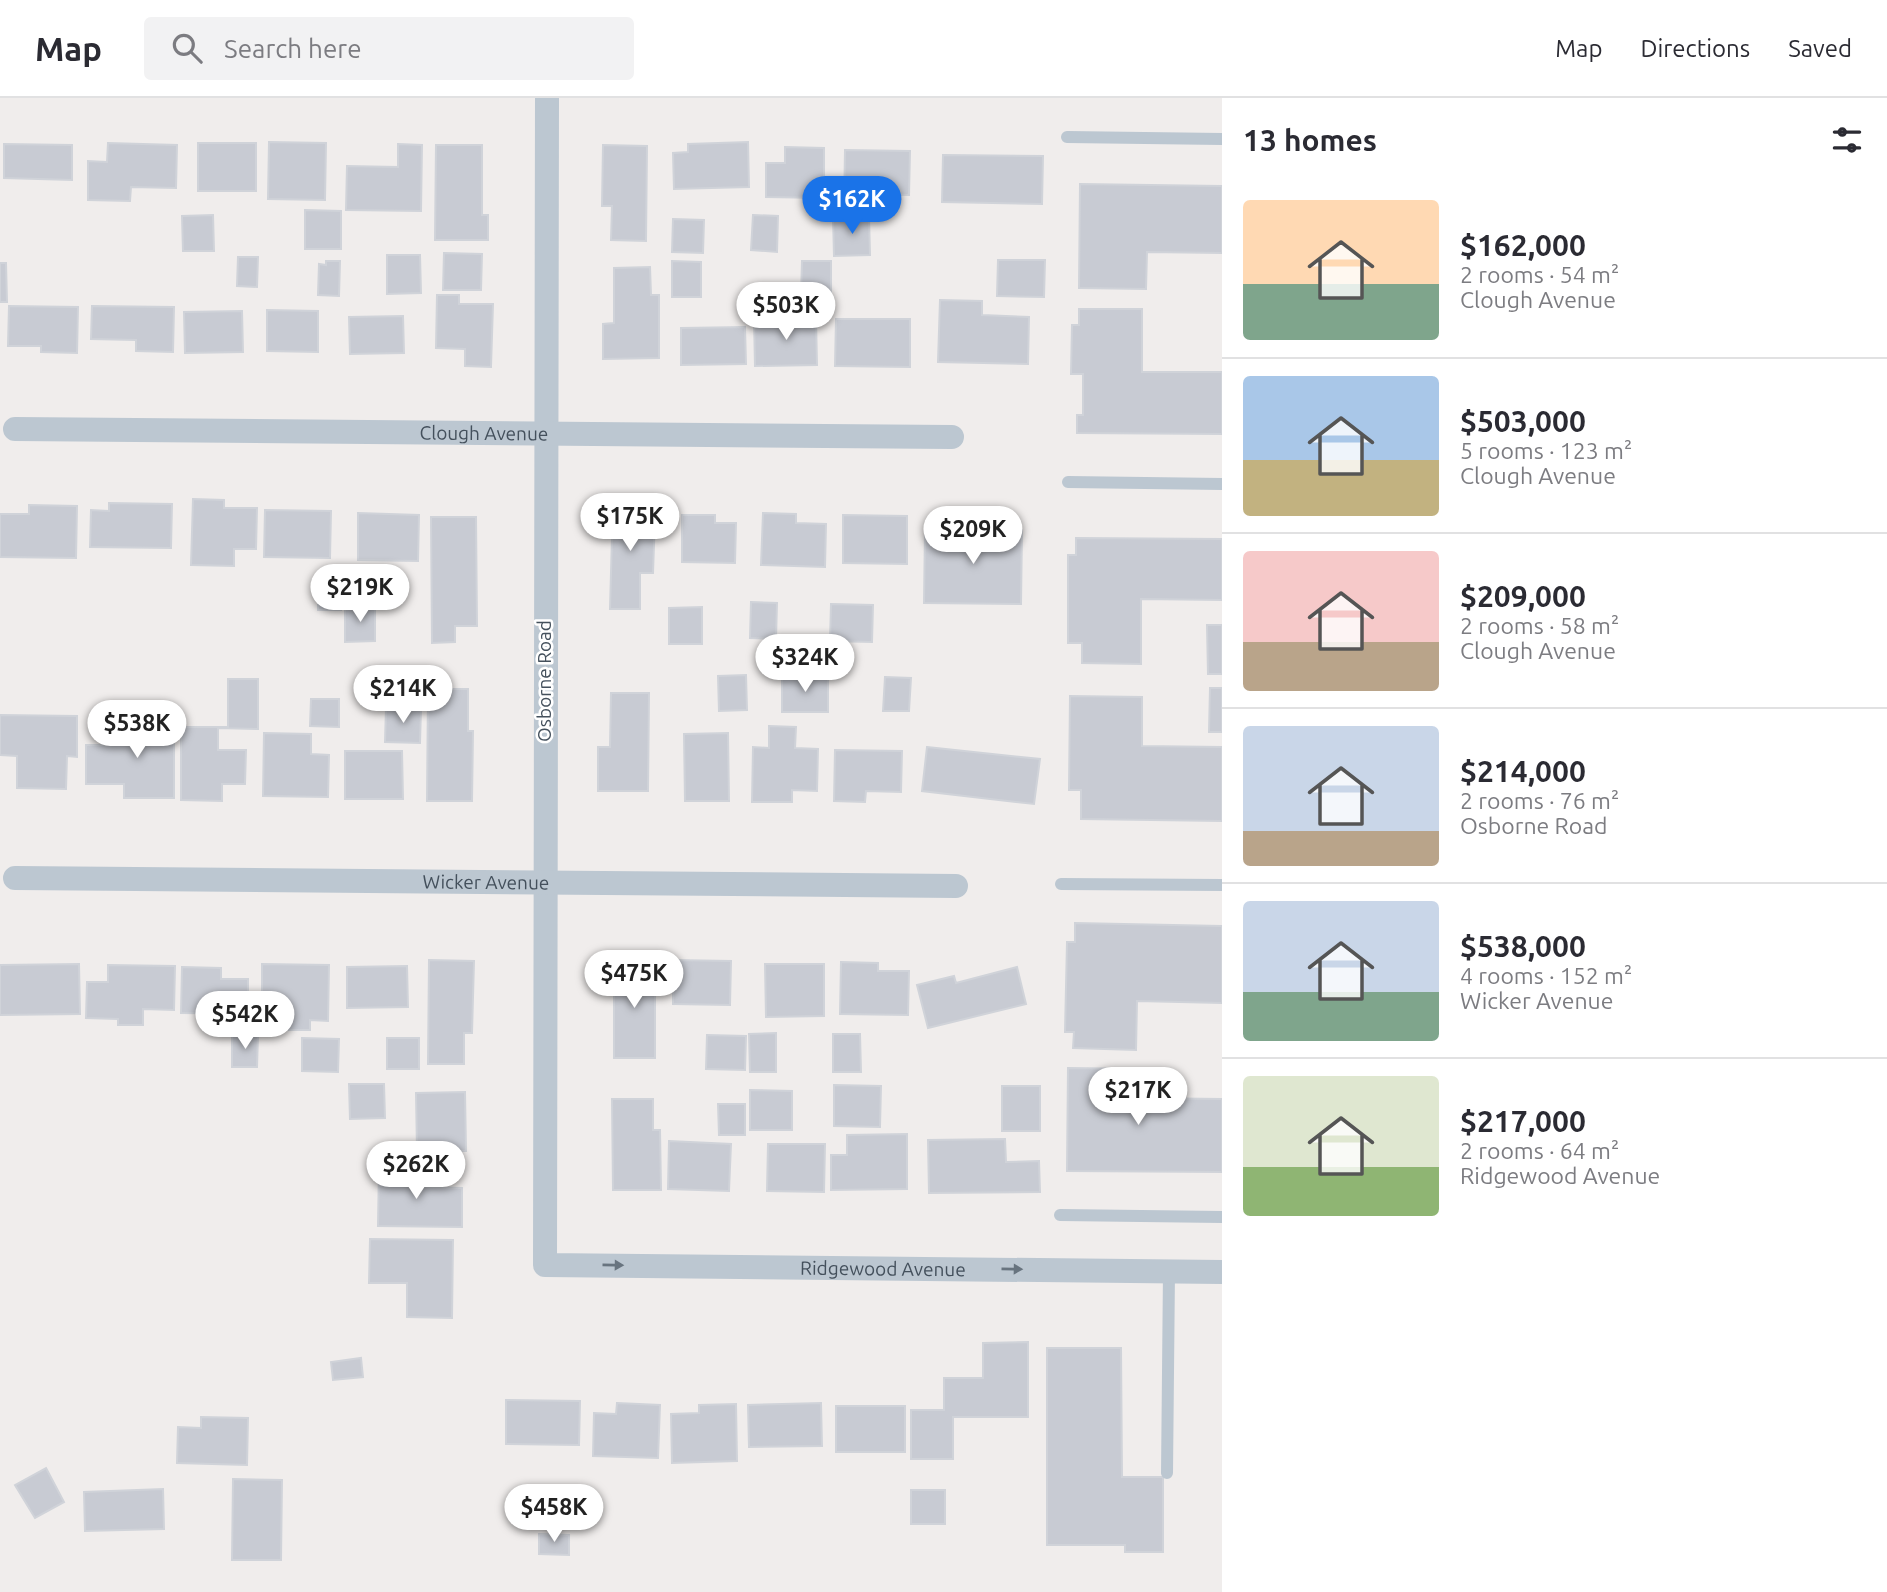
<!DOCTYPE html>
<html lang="en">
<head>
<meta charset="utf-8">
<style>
  :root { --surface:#fff; --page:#f2f2f3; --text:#2b2b33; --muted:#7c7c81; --line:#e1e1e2; --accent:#1a73e8 }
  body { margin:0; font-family:Ubuntu,sans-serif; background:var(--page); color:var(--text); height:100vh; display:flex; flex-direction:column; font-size:26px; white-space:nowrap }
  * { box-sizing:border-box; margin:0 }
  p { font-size:23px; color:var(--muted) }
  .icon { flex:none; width:38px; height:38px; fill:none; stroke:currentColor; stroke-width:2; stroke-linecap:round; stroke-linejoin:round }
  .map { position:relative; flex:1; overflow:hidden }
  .drawer { display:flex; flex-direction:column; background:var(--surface); width:665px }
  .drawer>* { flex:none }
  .price { position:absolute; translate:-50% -60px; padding:0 16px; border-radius:24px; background:#fff; color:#222; font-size:23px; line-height:46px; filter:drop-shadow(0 2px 4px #0008) }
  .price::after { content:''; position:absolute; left:50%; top:42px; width:21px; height:16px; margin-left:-10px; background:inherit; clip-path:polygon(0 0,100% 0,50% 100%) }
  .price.current { background:var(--accent); color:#fff }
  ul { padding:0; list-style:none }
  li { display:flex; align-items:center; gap:21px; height:175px; padding:0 21px }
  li+li { border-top:2px solid var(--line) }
  li span { display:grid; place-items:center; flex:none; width:196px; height:140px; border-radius:7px; color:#555 }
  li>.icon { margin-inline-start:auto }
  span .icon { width:84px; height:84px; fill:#fffc; stroke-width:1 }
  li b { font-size:30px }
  h2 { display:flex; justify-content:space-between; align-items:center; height:84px; padding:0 21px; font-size:30px }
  header { display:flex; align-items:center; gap:42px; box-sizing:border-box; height:98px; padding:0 35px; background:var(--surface); border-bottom:2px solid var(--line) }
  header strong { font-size:33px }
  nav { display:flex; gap:38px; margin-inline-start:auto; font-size:24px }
  .search { width:490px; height:63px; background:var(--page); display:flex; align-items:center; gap:18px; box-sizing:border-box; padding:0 24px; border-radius:7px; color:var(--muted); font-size:26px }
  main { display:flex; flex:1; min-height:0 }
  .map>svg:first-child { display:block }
  .building { fill:#c8cbd3; stroke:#d0d3d9; stroke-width:2 }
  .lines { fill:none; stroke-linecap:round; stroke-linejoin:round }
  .service { stroke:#bcc7d1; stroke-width:12 }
  .minor { stroke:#bcc7d1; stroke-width:24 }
  .oneway { fill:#68747f }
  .labels { text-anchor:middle; stroke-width:5; stroke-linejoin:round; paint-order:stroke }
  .street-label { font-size:19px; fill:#44505c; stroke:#fff }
</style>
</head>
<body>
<header>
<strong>Map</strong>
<div class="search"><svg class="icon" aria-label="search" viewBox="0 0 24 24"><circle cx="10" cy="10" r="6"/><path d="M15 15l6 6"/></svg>Search here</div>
<nav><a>Map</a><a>Directions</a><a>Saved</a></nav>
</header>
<main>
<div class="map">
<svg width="1222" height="1494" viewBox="0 0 1222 1494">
  <rect width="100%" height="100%" fill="#f0edec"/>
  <g class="building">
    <polygon points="269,44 326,45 325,102 268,101"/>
    <polygon points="748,44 749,89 674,91 673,55 688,54 688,46"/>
    <polygon points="108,45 177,47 176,90 131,89 130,103 88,102 88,63 107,64"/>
    <rect x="198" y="45" width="58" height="48"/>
    <polygon points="4,46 72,47 72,82 4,80"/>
    <polygon points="398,46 422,47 421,113 346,112 347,68 398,69"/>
    <polygon points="436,47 482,47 482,117 488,117 488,142 435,142"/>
    <polygon points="603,47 647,48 646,143 611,142 612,108 602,108"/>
    <polygon points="785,49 824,50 824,100 766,99 766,65 785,65"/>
    <polygon points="845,52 910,53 909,97 870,96 870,110 844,110"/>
    <polygon points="943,57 1043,58 1042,106 942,104"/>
    <polygon points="1080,86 1222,88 1222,155 1147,154 1146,191 1079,190"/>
    <polygon points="305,112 341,113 341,151 305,151"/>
    <polygon points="213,117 214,153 183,153 182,118"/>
    <polygon points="753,117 778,118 777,154 751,152"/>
    <polygon points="869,118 870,157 834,158 833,119"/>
    <polygon points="673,121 704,122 703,155 672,154"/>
    <polygon points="444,155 482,156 481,192 443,192"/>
    <polygon points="387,157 420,157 421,195 387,196"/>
    <polygon points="238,159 258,159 257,189 237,188"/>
    <polygon points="998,162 1045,162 1044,199 997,198"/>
    <polygon points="326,163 340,163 339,198 318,197 319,166 326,167"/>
    <polygon points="672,163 701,164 701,199 672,199"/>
    <polygon points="802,163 831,163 831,197 801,197"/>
    <polygon points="0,165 6,165 7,204 0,204"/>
    <polygon points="650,169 651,197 659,197 659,260 603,261 603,226 614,225 614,170"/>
    <polygon points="437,197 459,197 459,206 493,206 491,269 465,268 465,251 436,250"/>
    <polygon points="940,202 982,203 982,217 1029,219 1028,266 938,264"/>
    <polygon points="9,208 78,209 77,255 41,254 41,248 8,248"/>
    <polygon points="92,208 174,209 173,254 136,253 136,242 91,241"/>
    <polygon points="1079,211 1142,211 1142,274 1222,274 1222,336 1077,335 1077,317 1083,317 1083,276 1071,276 1072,227 1079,227"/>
    <polygon points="267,212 318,213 318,254 267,253"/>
    <polygon points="242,213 243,254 185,255 184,214"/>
    <polygon points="403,218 404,255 350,256 349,219"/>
    <polygon points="816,220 817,267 755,268 754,221"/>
    <polygon points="836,221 910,221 910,269 835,268"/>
    <polygon points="745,229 746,266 681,267 681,230"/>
    <polygon points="193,401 224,402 224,410 257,410 256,451 234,451 234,468 191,467"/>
    <polygon points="613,402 641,403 640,418 655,418 653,475 640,475 640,511 610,511"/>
    <polygon points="109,405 172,406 171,450 90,449 91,412 109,413"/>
    <polygon points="29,407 77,408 76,460 0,459 0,416 29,416"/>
    <polygon points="265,412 331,413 330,460 264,459"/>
    <polygon points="358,415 419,417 418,463 358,462"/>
    <polygon points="763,415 796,416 796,425 826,426 825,469 761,467"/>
    <polygon points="682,417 715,417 715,425 736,425 735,465 682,464"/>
    <polygon points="843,417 907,418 907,466 843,465"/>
    <polygon points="431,419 476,419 477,528 455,528 455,544 432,545"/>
    <polygon points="925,431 1022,432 1021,506 924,505"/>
    <polygon points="1076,440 1222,441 1222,502 1141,501 1141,566 1082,565 1082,545 1068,545 1068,457 1076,457"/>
    <rect x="318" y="479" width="23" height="33"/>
    <polygon points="751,504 777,505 776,541 750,540"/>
    <polygon points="831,506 873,507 872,544 830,543"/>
    <polygon points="375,509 375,543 345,544 345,510"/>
    <polygon points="702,509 702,546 669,546 669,510"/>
    <polygon points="1207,527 1222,527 1222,576 1208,576"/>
    <polygon points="746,577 747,612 719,613 718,578"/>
    <rect x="782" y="578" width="46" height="36"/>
    <polygon points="885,579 911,580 909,613 883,613"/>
    <polygon points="228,581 258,581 258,631 218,630 218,652 246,652 245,686 222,686 222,703 181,702 181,629 228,629"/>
    <polygon points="1210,590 1222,590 1222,634 1209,634"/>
    <polygon points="428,591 468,591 468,633 473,633 472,703 427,703"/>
    <polygon points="611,595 649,595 648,693 598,693 598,649 610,649"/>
    <polygon points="1070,598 1142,599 1142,648 1222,649 1222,723 1081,721 1081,692 1069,692"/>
    <polygon points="311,601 339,601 339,629 310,628"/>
    <polygon points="386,609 421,610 420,645 385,644"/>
    <polygon points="0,617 77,618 77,659 67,658 66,691 17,690 17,658 0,657"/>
    <polygon points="125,620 174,620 174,700 124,700 124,686 86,686 86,647 125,647"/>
    <polygon points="769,628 796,629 795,650 818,651 817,693 792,692 792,704 752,704 753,649 769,650"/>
    <polygon points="264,635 311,636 311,656 329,657 328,699 263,698"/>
    <polygon points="728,635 729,703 685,703 684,636"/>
    <polygon points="927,649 1040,661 1034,706 922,693"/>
    <polygon points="835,652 902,653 901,694 866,693 865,704 834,703"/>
    <polygon points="345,653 402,653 403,701 345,701"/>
    <polygon points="1075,825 1222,828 1222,905 1137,903 1136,952 1073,950 1074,934 1065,934 1067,844 1075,844"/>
    <polygon points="429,862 474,863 472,935 464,935 464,966 428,966"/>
    <polygon points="673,862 731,863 730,907 673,906"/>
    <rect x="614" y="864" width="41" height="96"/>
    <polygon points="841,864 878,865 878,873 909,873 908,917 840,916"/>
    <polygon points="79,866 80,916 0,917 0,867"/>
    <polygon points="262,866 329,867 328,923 310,922 310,932 273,932 273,912 262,912"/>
    <polygon points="765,866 824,866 824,918 766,919"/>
    <polygon points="108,867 175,868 174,912 143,911 143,927 118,927 118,921 86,920 87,884 108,884"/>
    <polygon points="407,868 408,909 347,910 347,869"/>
    <polygon points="182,869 221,870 221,881 248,881 248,916 181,915"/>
    <polygon points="1017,869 1026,906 928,930 917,887 954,878 956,885"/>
    <polygon points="776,935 776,974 750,974 749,936"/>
    <polygon points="833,936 860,936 861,974 833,974"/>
    <polygon points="232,937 258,937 257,969 232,969"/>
    <polygon points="707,937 746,938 745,972 706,971"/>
    <polygon points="302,940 339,941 338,974 302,973"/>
    <rect x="387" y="940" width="32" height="31"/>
    <polygon points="1068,970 1140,971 1140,1000 1222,1001 1222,1074 1067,1073"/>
    <polygon points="349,986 384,986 385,1020 350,1021"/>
    <polygon points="834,987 881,988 880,1029 834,1028"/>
    <rect x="1002" y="988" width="38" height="45"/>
    <polygon points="750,992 792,993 792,1032 750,1032"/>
    <polygon points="465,994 466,1053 417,1053 416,995"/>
    <polygon points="612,1001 653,1001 653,1032 660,1032 661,1092 613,1092"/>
    <polygon points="718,1006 745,1006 745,1037 719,1037"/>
    <polygon points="907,1036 907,1091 831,1092 831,1057 847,1057 847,1037"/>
    <polygon points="1005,1041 1006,1064 1039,1063 1040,1094 929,1095 928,1042"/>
    <polygon points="669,1043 731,1046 729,1093 668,1091"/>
    <polygon points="768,1046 825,1046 824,1094 767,1093"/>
    <polygon points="379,1069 422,1069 422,1089 462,1090 462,1129 378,1128"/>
    <polygon points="370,1141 453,1142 452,1220 407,1219 407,1185 369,1185"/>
    <polygon points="1028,1244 1028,1319 953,1319 953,1361 911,1361 911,1312 944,1312 944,1280 983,1280 983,1245"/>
    <polygon points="1047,1250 1121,1250 1122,1379 1163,1379 1163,1454 1125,1454 1125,1447 1047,1447"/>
    <polygon points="361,1260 363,1279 333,1282 331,1264"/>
    <polygon points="506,1302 580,1303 579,1347 506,1346"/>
    <polygon points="617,1305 660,1307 658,1360 593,1358 594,1315 616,1316"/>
    <polygon points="821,1305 822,1348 749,1349 748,1307"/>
    <polygon points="736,1306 737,1363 672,1365 671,1316 699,1315 699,1307"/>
    <rect x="836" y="1308" width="69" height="46"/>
    <polygon points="201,1319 248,1320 247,1367 177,1365 178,1329 201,1330"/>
    <polygon points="46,1370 64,1404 35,1420 15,1387"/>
    <polygon points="233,1381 282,1382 281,1462 232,1462"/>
    <polygon points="163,1391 164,1431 85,1433 84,1394"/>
    <rect x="911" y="1392" width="34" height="34"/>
    <polygon points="539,1436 569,1437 569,1457 539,1456"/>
  </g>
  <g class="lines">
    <g class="service">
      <polyline points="1067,39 1222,41"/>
      <polyline points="1068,384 1222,386"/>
      <polyline points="1061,786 1222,787"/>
      <polyline points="1060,1117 1222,1119"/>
      <polyline points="1167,1375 1169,1173"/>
    </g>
    <g class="minor">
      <path id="s1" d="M547 0 545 1167 1222 1174"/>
      <path id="s2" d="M15 331 952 339"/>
      <path id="s3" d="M15 780 956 788"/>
    </g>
  </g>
  <defs><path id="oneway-solid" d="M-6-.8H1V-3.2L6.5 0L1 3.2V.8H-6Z" transform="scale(1.75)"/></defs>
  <g class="oneway">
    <use href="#oneway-solid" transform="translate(613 1167) rotate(1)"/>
    <use href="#oneway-solid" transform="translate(1012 1171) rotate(1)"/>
  </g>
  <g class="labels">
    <g class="street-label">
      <text dy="7" stroke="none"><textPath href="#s2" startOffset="469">Clough Avenue</textPath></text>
      <text transform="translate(544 583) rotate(-90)" y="7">Osborne Road</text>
      <text dy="7" stroke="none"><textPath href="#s3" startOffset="471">Wicker Avenue</textPath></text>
      <text dy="7" stroke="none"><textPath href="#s1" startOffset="1505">Ridgewood Avenue</textPath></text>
    </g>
  </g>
</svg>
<b class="price current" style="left:852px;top:138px">$162K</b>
<b class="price" style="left:786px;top:244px">$503K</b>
<b class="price" style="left:630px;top:455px">$175K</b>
<b class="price" style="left:973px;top:468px">$209K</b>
<b class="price" style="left:360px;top:526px">$219K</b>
<b class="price" style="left:805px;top:596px">$324K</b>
<b class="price" style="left:403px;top:627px">$214K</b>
<b class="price" style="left:137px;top:662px">$538K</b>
<b class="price" style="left:634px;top:912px">$475K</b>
<b class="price" style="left:245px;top:953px">$542K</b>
<b class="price" style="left:1138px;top:1029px">$217K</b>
<b class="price" style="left:416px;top:1103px">$262K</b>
<b class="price" style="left:554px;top:1446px">$458K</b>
</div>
<section class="drawer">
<h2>13 homes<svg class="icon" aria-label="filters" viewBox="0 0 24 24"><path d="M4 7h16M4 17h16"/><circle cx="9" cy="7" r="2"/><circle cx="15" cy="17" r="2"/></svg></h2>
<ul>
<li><span style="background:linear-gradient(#ffd9b3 60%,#7fa58c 0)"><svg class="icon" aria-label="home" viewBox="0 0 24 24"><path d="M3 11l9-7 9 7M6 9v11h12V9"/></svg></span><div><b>$162,000</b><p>2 rooms · 54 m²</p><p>Clough Avenue</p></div></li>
<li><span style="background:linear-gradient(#a9c7e8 60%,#c2b280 0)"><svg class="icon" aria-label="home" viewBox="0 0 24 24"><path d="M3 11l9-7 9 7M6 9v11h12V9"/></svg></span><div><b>$503,000</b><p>5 rooms · 123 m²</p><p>Clough Avenue</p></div></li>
<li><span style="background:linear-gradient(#f6c9c9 65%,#b9a48a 0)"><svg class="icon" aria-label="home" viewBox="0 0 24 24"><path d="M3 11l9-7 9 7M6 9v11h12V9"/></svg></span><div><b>$209,000</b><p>2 rooms · 58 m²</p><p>Clough Avenue</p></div></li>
<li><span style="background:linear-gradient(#c9d6e8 75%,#b9a48a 0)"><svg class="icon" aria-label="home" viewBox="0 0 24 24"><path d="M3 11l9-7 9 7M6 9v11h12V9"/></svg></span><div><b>$214,000</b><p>2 rooms · 76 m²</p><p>Osborne Road</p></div></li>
<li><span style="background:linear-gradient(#c9d6e8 65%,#7fa58c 0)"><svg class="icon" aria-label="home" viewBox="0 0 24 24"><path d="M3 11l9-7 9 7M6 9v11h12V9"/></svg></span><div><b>$538,000</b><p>4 rooms · 152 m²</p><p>Wicker Avenue</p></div></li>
<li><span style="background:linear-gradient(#dfe7d0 65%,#8fb573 0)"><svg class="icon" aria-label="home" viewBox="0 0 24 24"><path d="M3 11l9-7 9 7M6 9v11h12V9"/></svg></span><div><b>$217,000</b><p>2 rooms · 64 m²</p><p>Ridgewood Avenue</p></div></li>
</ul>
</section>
</main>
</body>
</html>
